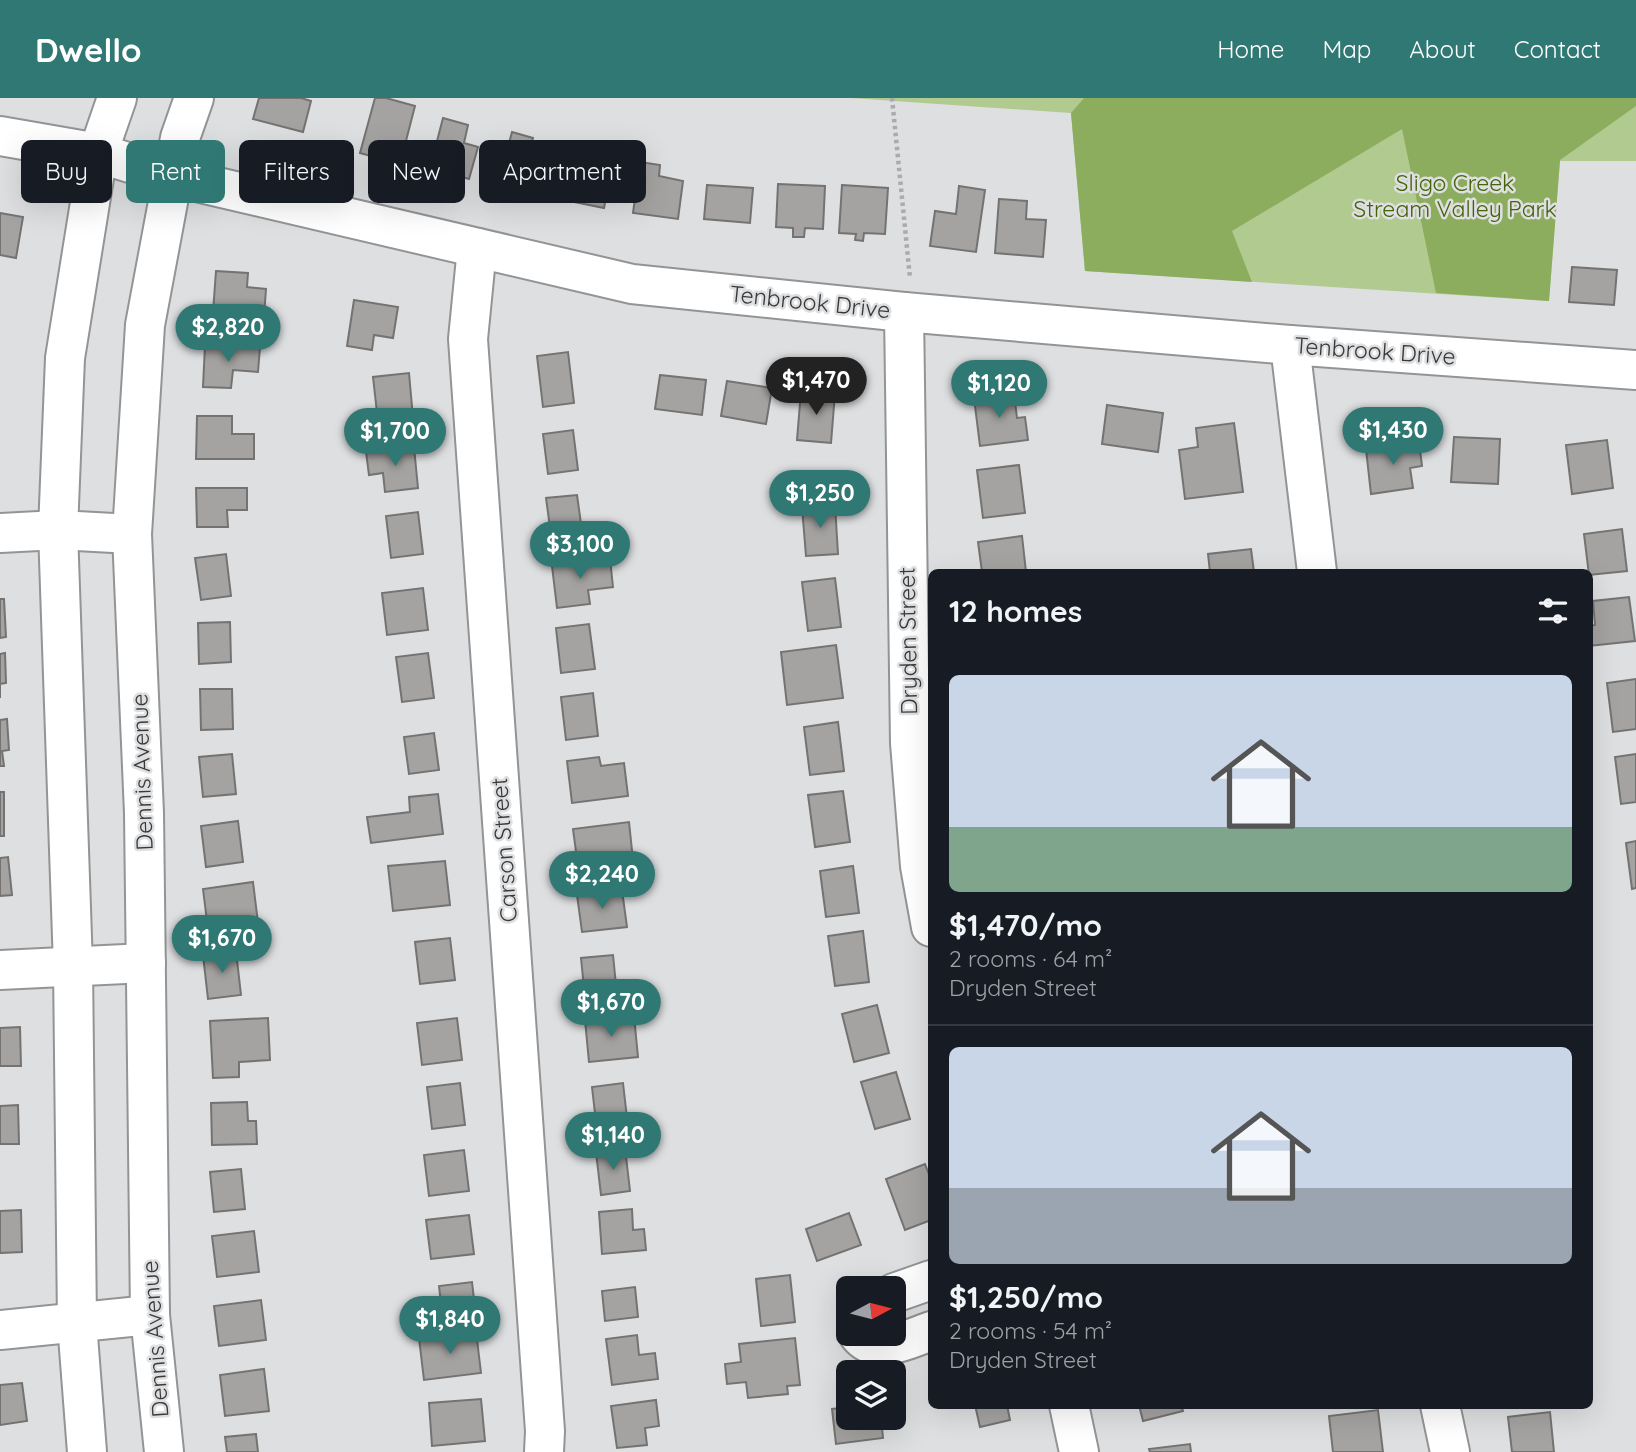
<!DOCTYPE html>
<html lang="en">
<head>
<meta charset="utf-8">
<style>
  :root { --surface:#171b24; --page:#20242c; --text:#f1f3f6; --muted:#9ea1a6; --line:#363941; --accent:#307873 }
  body { margin:0; font-family:Quicksand,sans-serif; background:var(--page); color:var(--text); height:100vh; display:flex; flex-direction:column; font-size:26px; white-space:nowrap }
  * { box-sizing:border-box; margin:0 }
  p { font-size:23px; color:var(--muted) }
  .icon { flex:none; width:38px; height:38px; fill:none; stroke:currentColor; stroke-width:2; stroke-linecap:round; stroke-linejoin:round }
  .map { position:relative; flex:1; overflow:hidden }
  .side { position:absolute; left:928px; top:471px; width:665px; height:840px; display:flex; flex-direction:column; background:var(--surface); border-radius:10px; box-shadow:0 7px 28px #0002 }
  .side>* { flex:none }
  .banner { position:absolute; left:21px; top:42px; width:665px; height:63px; display:flex; gap:14px }
  .needle { width:46px; rotate:83deg }
  .buttons { position:absolute; left:836px; top:1178px; display:grid; gap:14px }
  .buttons a { display:grid; place-items:center; width:70px; height:70px; border-radius:10px; background:var(--surface); box-shadow:0 7px 28px #0002; font-size:35px }
  .price { position:absolute; translate:-50% -60px; padding:0 16px; border-radius:24px; background:var(--accent); color:#fff; font-size:23px; line-height:46px; filter:drop-shadow(0 2px 4px #0008) }
  .price::after { content:''; position:absolute; left:50%; top:42px; width:21px; height:16px; margin-left:-10px; background:inherit; clip-path:polygon(0 0,100% 0,50% 100%) }
  .price.current { background:#222; color:#fff }
  ul { padding:0; list-style:none }
  li { display:grid; align-content:center; gap:14px; height:371px; padding:0 21px }
  li+li { border-top:2px solid var(--line) }
  li span { display:grid; place-items:center; height:217px; border-radius:10px; color:#555 }
  li>.icon { margin-inline-start:auto }
  span .icon { width:126px; height:126px; fill:#fffc; stroke-width:1 }
  li b { font-size:30px }
  h2 { display:flex; justify-content:space-between; align-items:center; height:84px; padding:0 21px; font-size:30px }
  .chip { padding:0 24px; border-radius:10px; background:var(--surface); box-shadow:0 7px 28px #0002; font-size:24px; line-height:63px }
  .chip.current { background:var(--accent); color:#fff }
  header { display:flex; align-items:center; gap:42px; box-sizing:border-box; height:98px; padding:0 35px; background:var(--accent); color:#fff }
  header strong { font-size:33px }
  nav { display:flex; gap:38px; margin-inline-start:auto; font-size:24px }
  .map>svg:first-child { display:block }
  .green { fill:#b1ca8f }
  .forest { fill:#8cac5e }
  .building { fill:#a4a3a1; stroke:#747371; stroke-width:2 }
  .lines { fill:none; stroke-linecap:round; stroke-linejoin:round }
  .minor-casing { stroke:#929496; stroke-width:42 }
  .path { stroke:#a9abad; stroke-width:4.5; stroke-dasharray:3.5 3.5; stroke-linecap:butt }
  .minor { stroke:#fff; stroke-width:38 }
  .labels { text-anchor:middle; stroke-width:5; stroke-linejoin:round; paint-order:stroke }
  .park-label { font-size:23px; fill:#46620b; stroke:#dddfe1 }
  .street-label { font-size:23px; fill:#39393a; stroke:#dddfe1 }
</style>
</head>
<body>
<header>
<strong>Dwello</strong>
<nav><a>Home</a><a>Map</a><a>About</a><a>Contact</a></nav>
</header>
<div class="map">
<svg width="1636" height="1354" viewBox="0 0 1636 1354">
  <rect width="100%" height="100%" fill="#dddfe1"/>
  <polygon class="green" points="851,0 1636,0 1636,63 1560,63 1549,203 1085,173 1071,15"/>
  <polygon class="forest" points="1084,0 1636,0 1636,8 1560,62 1549,203 1436,195 1402,31 1232,133 1252,184 1085,173 1071,15"/>
  <g class="building">
    <polygon points="259,0 301,0 311,3 303,34 253,21"/>
    <polygon points="375,0 386,0 415,8 400,66 360,55"/>
    <polygon points="443,20 468,27 464,45 478,49 469,81 430,70"/>
    <polygon points="512,34 533,40 527,62 545,67 537,96 498,86"/>
    <polygon points="588,45 616,51 604,110 564,102 571,67 583,70"/>
    <polygon points="640,64 660,67 659,78 683,83 678,121 633,115"/>
    <polygon points="778,86 825,88 823,131 805,130 804,139 793,139 793,130 776,129"/>
    <polygon points="707,87 753,90 750,125 704,121"/>
    <polygon points="842,87 888,90 885,136 864,135 863,143 855,142 856,136 839,135"/>
    <polygon points="959,88 985,92 976,154 930,148 935,113 956,116"/>
    <polygon points="999,101 1027,103 1026,121 1046,122 1043,159 995,155"/>
    <polygon points="0,115 23,119 16,160 0,157"/>
    <polygon points="1572,169 1617,172 1614,207 1569,204"/>
    <polygon points="216,173 248,175 247,189 266,191 264,218 213,214"/>
    <polygon points="354,202 398,209 393,240 374,237 372,252 347,248"/>
    <polygon points="205,247 260,249 258,274 233,272 231,290 203,289"/>
    <polygon points="568,254 574,305 543,309 537,258"/>
    <polygon points="409,275 413,320 378,324 373,279"/>
    <polygon points="660,277 706,282 702,317 655,311"/>
    <polygon points="727,283 772,290 766,326 721,318"/>
    <polygon points="801,293 835,295 831,345 797,342"/>
    <polygon points="1014,295 1017,320 1025,319 1028,342 980,348 974,300"/>
    <polygon points="1107,307 1163,315 1158,354 1102,346"/>
    <polygon points="197,318 232,318 232,336 254,336 254,361 196,361"/>
    <polygon points="1234,325 1243,394 1185,401 1179,352 1198,349 1196,330"/>
    <polygon points="573,332 578,372 548,376 543,336"/>
    <polygon points="1454,339 1500,341 1498,386 1451,384"/>
    <polygon points="1607,342 1613,390 1572,396 1566,347"/>
    <polygon points="1419,344 1422,368 1410,370 1413,390 1371,396 1366,351"/>
    <polygon points="414,349 418,390 385,394 383,375 369,377 366,354"/>
    <polygon points="1019,367 1025,415 983,420 977,372"/>
    <polygon points="196,390 247,390 247,412 227,412 228,429 197,429"/>
    <polygon points="577,397 583,440 552,444 546,400"/>
    <polygon points="835,407 838,456 806,458 802,409"/>
    <polygon points="418,414 423,456 391,460 386,418"/>
    <polygon points="1622,431 1627,473 1589,477 1584,436"/>
    <polygon points="1022,438 1026,474 982,474 978,444"/>
    <polygon points="1251,451 1254,474 1210,474 1208,456"/>
    <polygon points="226,456 231,498 201,502 195,460"/>
    <polygon points="610,461 613,489 588,492 590,506 557,510 552,468"/>
    <polygon points="835,480 841,529 808,533 802,484"/>
    <polygon points="423,490 428,532 387,537 382,495"/>
    <polygon points="1629,499 1635,543 1589,548 1589,528 1595,527 1593,503"/>
    <polygon points="0,501 4,501 6,539 0,540"/>
    <polygon points="230,524 231,564 199,566 198,525"/>
    <polygon points="589,526 595,571 561,575 556,530"/>
    <polygon points="836,547 843,600 787,607 781,554"/>
    <polygon points="5,555 6,585 0,586 0,600 0,556"/>
    <polygon points="428,555 434,600 402,604 396,559"/>
    <polygon points="1636,581 1636,631 1613,634 1607,585"/>
    <polygon points="200,591 232,591 233,631 201,632"/>
    <polygon points="593,595 598,638 566,642 561,599"/>
    <polygon points="7,621 9,652 2,653 4,668 0,668 0,622"/>
    <polygon points="838,624 844,673 810,677 804,629"/>
    <polygon points="434,635 439,672 409,676 404,639"/>
    <polygon points="232,656 236,696 203,699 199,659"/>
    <polygon points="1636,656 1636,704 1621,706 1615,659"/>
    <polygon points="599,659 601,668 624,665 628,698 572,705 567,663"/>
    <polygon points="843,693 850,744 815,749 808,697"/>
    <rect x="0" y="694" width="4" height="44"/>
    <polygon points="438,696 443,736 371,745 367,719 410,714 409,699"/>
    <polygon points="238,723 243,764 206,769 201,728"/>
    <polygon points="629,724 633,762 578,769 573,731"/>
    <polygon points="1636,743 1636,790 1632,791 1626,745"/>
    <polygon points="8,759 12,797 0,798 0,760"/>
    <polygon points="445,763 450,807 393,813 388,768"/>
    <polygon points="853,768 859,815 826,819 820,773"/>
    <polygon points="253,784 258,825 208,831 203,791"/>
    <polygon points="622,792 627,829 582,834 577,797"/>
    <polygon points="863,833 869,884 835,888 828,838"/>
    <polygon points="450,840 455,882 420,886 415,844"/>
    <polygon points="236,853 241,897 208,901 203,857"/>
    <polygon points="613,857 617,897 585,900 581,860"/>
    <polygon points="877,907 889,955 854,964 842,916"/>
    <polygon points="634,918 638,959 589,964 585,922"/>
    <polygon points="268,920 270,962 239,964 239,979 213,980 210,923"/>
    <polygon points="457,920 462,962 422,967 417,925"/>
    <polygon points="20,929 21,968 0,968 0,930"/>
    <polygon points="896,974 910,1021 875,1031 861,984"/>
    <polygon points="460,985 465,1027 432,1031 427,989"/>
    <polygon points="623,985 628,1029 597,1033 592,989"/>
    <polygon points="247,1004 248,1023 256,1023 257,1046 212,1047 211,1005"/>
    <polygon points="18,1007 19,1046 0,1046 0,1008"/>
    <polygon points="625,1050 630,1093 601,1097 596,1054"/>
    <polygon points="464,1052 469,1093 429,1098 424,1057"/>
    <polygon points="925,1066 931,1082 931,1122 905,1132 886,1081"/>
    <polygon points="241,1071 245,1111 214,1114 210,1074"/>
    <polygon points="632,1111 633,1132 644,1131 646,1152 602,1156 599,1114"/>
    <polygon points="21,1112 22,1154 0,1155 0,1113"/>
    <polygon points="849,1115 861,1147 817,1163 806,1131"/>
    <polygon points="469,1117 474,1156 431,1161 426,1122"/>
    <polygon points="254,1133 259,1174 217,1179 212,1138"/>
    <polygon points="790,1177 795,1224 761,1228 756,1181"/>
    <polygon points="472,1184 475,1210 442,1214 439,1188"/>
    <polygon points="635,1189 638,1219 605,1223 602,1193"/>
    <polygon points="261,1202 266,1242 219,1248 214,1208"/>
    <polygon points="476,1233 481,1275 424,1282 419,1240"/>
    <polygon points="637,1237 639,1257 655,1255 658,1281 612,1287 606,1241"/>
    <polygon points="795,1240 800,1287 787,1288 788,1296 748,1300 746,1284 727,1286 725,1266 741,1264 739,1246"/>
    <polygon points="264,1271 269,1313 225,1318 220,1277"/>
    <polygon points="22,1285 27,1323 0,1327 0,1287"/>
    <polygon points="481,1301 485,1343 432,1348 429,1305"/>
    <polygon points="656,1302 659,1328 645,1330 647,1347 617,1350 611,1308"/>
    <polygon points="975,1307 1007,1307 1010,1322 980,1329"/>
    <polygon points="1139,1307 1181,1307 1183,1313 1143,1323"/>
    <polygon points="849,1309 849,1320 881,1320 883,1340 836,1346 832,1311"/>
    <polygon points="1378,1312 1383,1354 1333,1354 1329,1318"/>
    <polygon points="1550,1314 1554,1354 1512,1354 1508,1319"/>
    <polygon points="256,1336 258,1354 227,1354 225,1339"/>
    <polygon points="1190,1346 1191,1354 1150,1354 1149,1351"/>
  </g>
  <g class="lines">
    <g class="minor-casing">
      <g id="minor">
        <polyline points="0,38 98,55 175,79 632,186 904,214 1290,247 1636,272"/>
        <polyline points="477,150 468,241 545,1333 544,1354"/>
        <polyline points="904,214 910,645 920,768 931,829"/>
        <polyline points="1290,247 1317,474"/>
        <polyline points="0,435 58,432 132,436"/>
        <polyline points="0,872 146,865"/>
        <polyline points="894,1195 931,1182"/>
        <polyline points="0,1232 150,1217"/>
        <path d="M858 1236C875 1259 909 1241 931 1233"/>
        <polyline points="1069,1307 1079,1354"/>
        <polyline points="1440,1307 1450,1354"/>
        <polyline points="87,1354 77,1225 73,868 58,432 65,260 98,55 117,0"/>
        <polyline points="164,1354 150,1217 144,715 132,436 145,227 180,40 194,0"/>
      </g>
    </g>
    <polyline class="path" points="892,0 910,180"/>
    <use href="#minor" class="minor"/>
  </g>
  <g class="labels">
    <g class="park-label">
      <text x="1455" y="93">Sligo Creek<tspan x="1455" dy="26">Stream Valley Park</tspan></text>
    </g>
    <g class="street-label">
      <text transform="translate(810 204) rotate(6)" y="8">Tenbrook Drive</text>
      <text transform="translate(1375 253) rotate(4)" y="8">Tenbrook Drive</text>
      <text transform="translate(908 543) rotate(-91)" y="8">Dryden Street</text>
      <text transform="translate(142 674) rotate(-92)" y="8">Dennis Avenue</text>
      <text transform="translate(504 752) rotate(-94)" y="8">Carson Street</text>
      <text transform="translate(155 1241) rotate(-94)" y="8">Dennis Avenue</text>
    </g>
  </g>
</svg>
<div class="buttons">
<a><svg class="needle" viewBox="-14 -14 28 28"><path d="M0-13l5 13h-10z" fill="#e53935"/><path d="M0 13l5-13h-10z" fill="#9ea1a6"/></svg></a>
<a><svg class="icon" aria-label="layers" viewBox="0 0 24 24"><path d="M12 4l9 5-9 5-9-5zM3 14l9 5 9-5"/></svg></a>
</div>
<b class="price" style="left:228px;top:266px">$2,820</b>
<b class="price current" style="left:816px;top:319px">$1,470</b>
<b class="price" style="left:999px;top:322px">$1,120</b>
<b class="price" style="left:1393px;top:369px">$1,430</b>
<b class="price" style="left:395px;top:370px">$1,700</b>
<b class="price" style="left:820px;top:432px">$1,250</b>
<b class="price" style="left:580px;top:483px">$3,100</b>
<b class="price" style="left:602px;top:813px">$2,240</b>
<b class="price" style="left:222px;top:877px">$1,670</b>
<b class="price" style="left:611px;top:941px">$1,670</b>
<b class="price" style="left:613px;top:1074px">$1,140</b>
<b class="price" style="left:450px;top:1258px">$1,840</b>
<div class="banner">
<a class="chip">Buy</a>
<a class="chip current">Rent</a>
<a class="chip">Filters</a>
<a class="chip">New</a>
<a class="chip">Apartment</a>
</div>
<section class="side">
<h2>12 homes<svg class="icon" aria-label="filters" viewBox="0 0 24 24"><path d="M4 7h16M4 17h16"/><circle cx="9" cy="7" r="2"/><circle cx="15" cy="17" r="2"/></svg></h2>
<ul>
<li><span style="background:linear-gradient(#c9d6e8 70%,#7fa58c 0)"><svg class="icon" aria-label="home" viewBox="0 0 24 24"><path d="M3 11l9-7 9 7M6 9v11h12V9"/></svg></span><div><b>$1,470/mo</b><p>2 rooms · 64 m²</p><p>Dryden Street</p></div></li>
<li><span style="background:linear-gradient(#c9d6e8 65%,#9aa5b1 0)"><svg class="icon" aria-label="home" viewBox="0 0 24 24"><path d="M3 11l9-7 9 7M6 9v11h12V9"/></svg></span><div><b>$1,250/mo</b><p>2 rooms · 54 m²</p><p>Dryden Street</p></div></li>
</ul>
</section>
</div>
</body>
</html>
